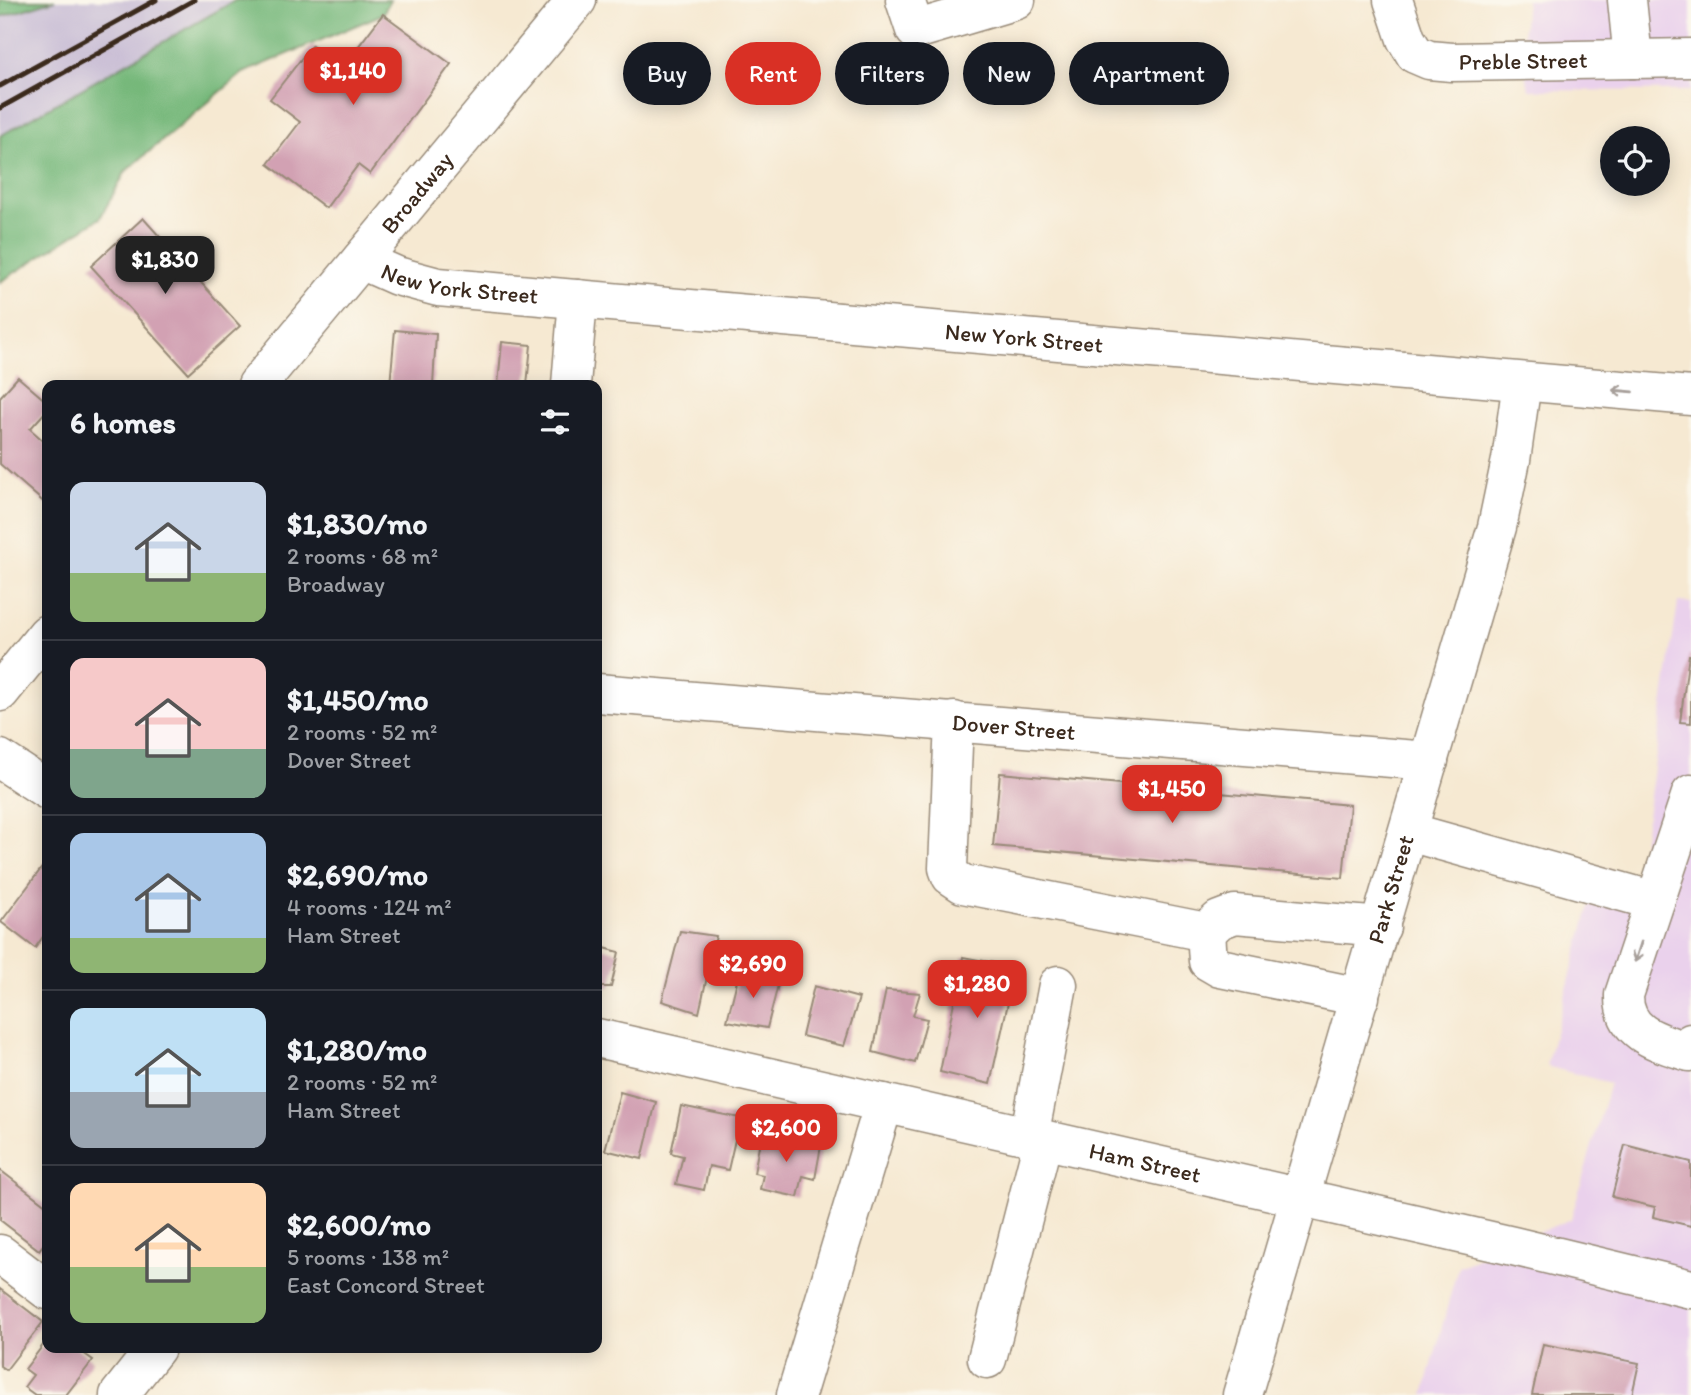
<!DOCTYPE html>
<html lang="en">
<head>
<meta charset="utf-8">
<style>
  :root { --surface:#171b24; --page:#20242c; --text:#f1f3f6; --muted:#9ea1a6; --line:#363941; --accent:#d93025 }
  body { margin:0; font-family:Itim,sans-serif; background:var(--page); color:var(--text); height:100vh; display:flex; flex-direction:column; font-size:26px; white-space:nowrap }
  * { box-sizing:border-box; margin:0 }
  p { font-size:23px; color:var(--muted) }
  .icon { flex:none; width:38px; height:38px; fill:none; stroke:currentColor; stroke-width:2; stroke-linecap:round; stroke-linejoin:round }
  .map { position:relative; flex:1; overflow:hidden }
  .details { position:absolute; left:42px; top:380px; width:560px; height:973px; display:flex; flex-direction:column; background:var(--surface); border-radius:14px; box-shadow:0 4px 18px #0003 }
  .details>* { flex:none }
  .guide { position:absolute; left:623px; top:42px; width:665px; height:63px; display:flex; gap:14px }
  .controls { position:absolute; left:1600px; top:126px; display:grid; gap:14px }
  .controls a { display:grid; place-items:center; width:70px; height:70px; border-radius:50%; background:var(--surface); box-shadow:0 4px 18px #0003; font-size:35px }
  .price { position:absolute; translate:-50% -60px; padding:0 16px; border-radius:14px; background:var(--accent); color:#fff; font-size:23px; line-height:46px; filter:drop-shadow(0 2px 4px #0008) }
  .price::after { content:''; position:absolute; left:50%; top:42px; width:21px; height:16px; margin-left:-10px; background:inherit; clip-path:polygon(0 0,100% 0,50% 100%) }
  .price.selected { background:#222; color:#fff }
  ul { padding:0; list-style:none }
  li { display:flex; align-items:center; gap:21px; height:175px; padding:0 28px }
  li+li { border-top:2px solid var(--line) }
  li span { display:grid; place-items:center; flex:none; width:196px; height:140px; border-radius:14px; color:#555 }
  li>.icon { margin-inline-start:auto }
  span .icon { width:84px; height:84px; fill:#fffc; stroke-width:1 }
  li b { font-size:30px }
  h2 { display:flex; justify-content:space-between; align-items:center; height:84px; padding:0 28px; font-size:30px }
  .tag { padding:0 24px; border-radius:32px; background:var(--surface); box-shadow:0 4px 18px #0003; font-size:24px; line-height:63px }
  .tag.selected { background:var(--accent); color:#fff }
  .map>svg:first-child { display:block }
  .built { fill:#ead1ec }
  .industrial { fill:#cabfd6 }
  .forest { fill:#76b87a; stroke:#58714c; stroke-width:2 }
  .building { fill:#d2a1b3 }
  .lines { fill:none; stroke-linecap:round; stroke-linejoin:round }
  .minor-casing { stroke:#988a78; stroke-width:41 }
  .minor { stroke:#fff; stroke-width:38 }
  .rail { stroke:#3b2a1e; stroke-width:5 }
  .oneway { stroke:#a79f9a }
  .labels { text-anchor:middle; stroke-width:5; stroke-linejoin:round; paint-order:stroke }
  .street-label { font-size:23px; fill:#3b2a1e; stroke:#fbf7ec }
</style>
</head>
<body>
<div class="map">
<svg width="1691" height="1395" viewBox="0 0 1691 1395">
  <rect width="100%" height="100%" fill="#fbf7ec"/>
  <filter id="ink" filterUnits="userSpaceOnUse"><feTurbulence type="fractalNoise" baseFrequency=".0143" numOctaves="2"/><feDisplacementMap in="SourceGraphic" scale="14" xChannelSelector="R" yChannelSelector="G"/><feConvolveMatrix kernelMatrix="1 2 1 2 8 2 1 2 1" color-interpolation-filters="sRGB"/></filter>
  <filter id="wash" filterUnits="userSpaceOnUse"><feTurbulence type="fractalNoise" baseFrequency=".00686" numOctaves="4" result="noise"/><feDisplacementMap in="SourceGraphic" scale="28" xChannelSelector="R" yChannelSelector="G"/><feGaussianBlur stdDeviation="1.57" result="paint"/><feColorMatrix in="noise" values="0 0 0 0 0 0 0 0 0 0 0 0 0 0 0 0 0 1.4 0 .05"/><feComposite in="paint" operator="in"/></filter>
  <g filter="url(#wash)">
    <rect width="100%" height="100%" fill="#f6e9d2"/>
    <g class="built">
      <polygon points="1526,0 1691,0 1691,91 1529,90 1522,49"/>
      <polygon points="1678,602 1691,603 1691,1395 1424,1395 1458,1266 1571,1219 1610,1083 1546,1066 1600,868 1638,879"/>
    </g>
    <polygon class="industrial" points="55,0 236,0 0,136 0,17"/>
    <g class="forest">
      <polygon points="0,0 55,0 0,17"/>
      <polygon points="236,0 390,0 383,14 243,73 126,171 100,218 0,282 0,136"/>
    </g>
    <g id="blocks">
      <g class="building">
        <polygon points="383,14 451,64 370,174 358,165 326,208 268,164 300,122 270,99 312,45 342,68"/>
        <polygon points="143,218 240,326 188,373 91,266"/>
        <polygon points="395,330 436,334 433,385 390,385"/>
        <polygon points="502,342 531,345 527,385 498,385"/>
        <polygon points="18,377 47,402 47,410 30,429 47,444 47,505 0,464 0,397"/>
        <polygon points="1689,655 1691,655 1691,723 1680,722"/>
        <polygon points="1000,773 1350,805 1343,878 993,846"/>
        <polygon points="47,861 47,931 35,948 1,922"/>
        <polygon points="680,931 716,936 699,1013 662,1001"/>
        <polygon points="597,946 619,952 611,987 597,987"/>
        <polygon points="963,957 1016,967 990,1084 940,1072"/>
        <polygon points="747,972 769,976 779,981 767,1028 727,1021 739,973"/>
        <polygon points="814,986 859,998 844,1046 802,1036"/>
        <polygon points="886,990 920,993 913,1016 927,1019 915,1063 873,1052"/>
        <polygon points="620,1092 656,1102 642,1159 605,1150"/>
        <polygon points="681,1106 740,1118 728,1170 709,1166 704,1190 676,1184 683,1156 671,1153"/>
        <polygon points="761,1135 821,1146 815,1179 803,1176 798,1197 760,1189 763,1175 754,1173"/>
        <polygon points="1625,1145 1691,1162 1691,1226 1653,1217 1655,1207 1612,1197"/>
        <polygon points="0,1170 47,1206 47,1247 43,1245 39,1250 0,1220"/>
        <polygon points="0,1289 43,1322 6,1370 0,1366"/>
        <polygon points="47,1340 47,1348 76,1348 93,1360 66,1395 35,1395 24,1387 33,1375 25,1369"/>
        <polygon points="1543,1344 1639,1363 1632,1395 1532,1395"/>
      </g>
    </g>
  </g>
  <g filter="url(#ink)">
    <use href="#blocks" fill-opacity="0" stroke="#988a78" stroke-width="2"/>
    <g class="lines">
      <g class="minor-casing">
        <g id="minor">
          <polyline points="905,0 915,30 1016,0"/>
          <path id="s1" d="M1393 0 1406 39 1415 54 1429 60 1452 62 1691 58"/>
          <polyline points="1627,0 1633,59"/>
          <path id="s2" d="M361 260 397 276 438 287 1691 396"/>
          <path id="s3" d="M257 385 577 0"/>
          <polyline points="571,385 578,299"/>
          <polyline points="0,692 47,634"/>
          <path id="s4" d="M597 693 1429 761"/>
          <polyline points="954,721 948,868 951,876 963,884 1206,932 1219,920 1235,914 1381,927"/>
          <polyline points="0,759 47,790"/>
          <path d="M1691 794 1624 995C1623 1034 1658 1042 1689 1052L1691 1043"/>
          <polyline points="1409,832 1655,901"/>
          <polyline points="1206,932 1208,961 1220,968 1360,997"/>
          <path id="s5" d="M597 1038 1513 1246 1691 1289"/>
          <polyline points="1029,1137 1058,985"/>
          <polyline points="0,1254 47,1290"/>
          <polyline points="987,1359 1043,1140"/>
          <polyline points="119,1395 156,1348"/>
          <polyline points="796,1395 884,1103"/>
          <path id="s6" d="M1242 1395 1497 527 1511 460 1522 382"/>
        </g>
      </g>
      <use href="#minor" class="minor"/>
      <g class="rail">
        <polyline points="0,86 156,0"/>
        <polyline points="0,108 194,0"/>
      </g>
    </g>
    <defs><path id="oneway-shaft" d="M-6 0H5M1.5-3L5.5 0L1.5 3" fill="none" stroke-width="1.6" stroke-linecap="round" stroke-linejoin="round" transform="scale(1.75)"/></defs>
    <g class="oneway">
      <use href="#oneway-shaft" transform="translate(1623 391) rotate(-175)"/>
      <use href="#oneway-shaft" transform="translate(1638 952) rotate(108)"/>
    </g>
  </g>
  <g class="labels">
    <g class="street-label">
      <text dy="8" stroke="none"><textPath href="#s1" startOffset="168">Preble Street</textPath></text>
      <text dy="8" stroke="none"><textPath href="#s3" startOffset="250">Broadway</textPath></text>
      <text dy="8" stroke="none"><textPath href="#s2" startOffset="103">New York Street</textPath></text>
      <text dy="8" stroke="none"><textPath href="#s2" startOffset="670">New York Street</textPath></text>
      <text dy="8" stroke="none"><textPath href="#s4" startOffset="418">Dover Street</textPath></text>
      <text dy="8" stroke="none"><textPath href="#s6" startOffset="527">Park Street</textPath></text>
      <text dy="8" stroke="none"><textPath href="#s5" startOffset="562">Ham Street</textPath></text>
    </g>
  </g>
</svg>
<div class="controls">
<a><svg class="icon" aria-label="locate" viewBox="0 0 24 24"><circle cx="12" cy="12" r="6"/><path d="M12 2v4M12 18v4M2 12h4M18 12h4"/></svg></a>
</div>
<b class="price" style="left:353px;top:107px">$1,140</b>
<b class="price selected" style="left:165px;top:296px">$1,830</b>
<b class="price" style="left:1172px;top:825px">$1,450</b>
<b class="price" style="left:753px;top:1000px">$2,690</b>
<b class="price" style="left:977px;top:1020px">$1,280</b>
<b class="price" style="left:786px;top:1164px">$2,600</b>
<div class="guide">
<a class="tag">Buy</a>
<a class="tag selected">Rent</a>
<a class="tag">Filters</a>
<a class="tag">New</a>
<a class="tag">Apartment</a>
</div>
<section class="details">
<h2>6 homes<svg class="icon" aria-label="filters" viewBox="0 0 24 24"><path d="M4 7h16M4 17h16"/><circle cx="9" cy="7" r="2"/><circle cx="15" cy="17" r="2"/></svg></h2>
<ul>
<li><span style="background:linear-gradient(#c9d6e8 65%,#8fb573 0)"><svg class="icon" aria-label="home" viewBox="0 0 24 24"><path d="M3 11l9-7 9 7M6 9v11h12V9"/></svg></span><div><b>$1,830/mo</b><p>2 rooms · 68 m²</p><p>Broadway</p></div></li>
<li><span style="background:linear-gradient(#f6c9c9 65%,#7fa58c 0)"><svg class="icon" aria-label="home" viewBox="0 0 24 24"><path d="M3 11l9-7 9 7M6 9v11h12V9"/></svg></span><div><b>$1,450/mo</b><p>2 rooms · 52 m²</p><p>Dover Street</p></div></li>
<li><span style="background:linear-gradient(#a9c7e8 75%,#8fb573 0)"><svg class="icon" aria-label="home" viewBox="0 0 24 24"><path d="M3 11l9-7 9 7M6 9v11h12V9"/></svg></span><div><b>$2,690/mo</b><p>4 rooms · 124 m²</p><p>Ham Street</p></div></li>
<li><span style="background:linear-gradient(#bfe0f5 60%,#9aa5b1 0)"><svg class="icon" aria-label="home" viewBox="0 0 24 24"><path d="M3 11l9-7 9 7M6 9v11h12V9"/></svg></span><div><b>$1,280/mo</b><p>2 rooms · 52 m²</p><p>Ham Street</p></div></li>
<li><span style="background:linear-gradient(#ffd9b3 60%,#8fb573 0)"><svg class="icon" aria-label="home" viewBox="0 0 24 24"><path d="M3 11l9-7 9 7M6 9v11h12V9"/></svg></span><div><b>$2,600/mo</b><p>5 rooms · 138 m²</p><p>East Concord Street</p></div></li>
</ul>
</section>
</div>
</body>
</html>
